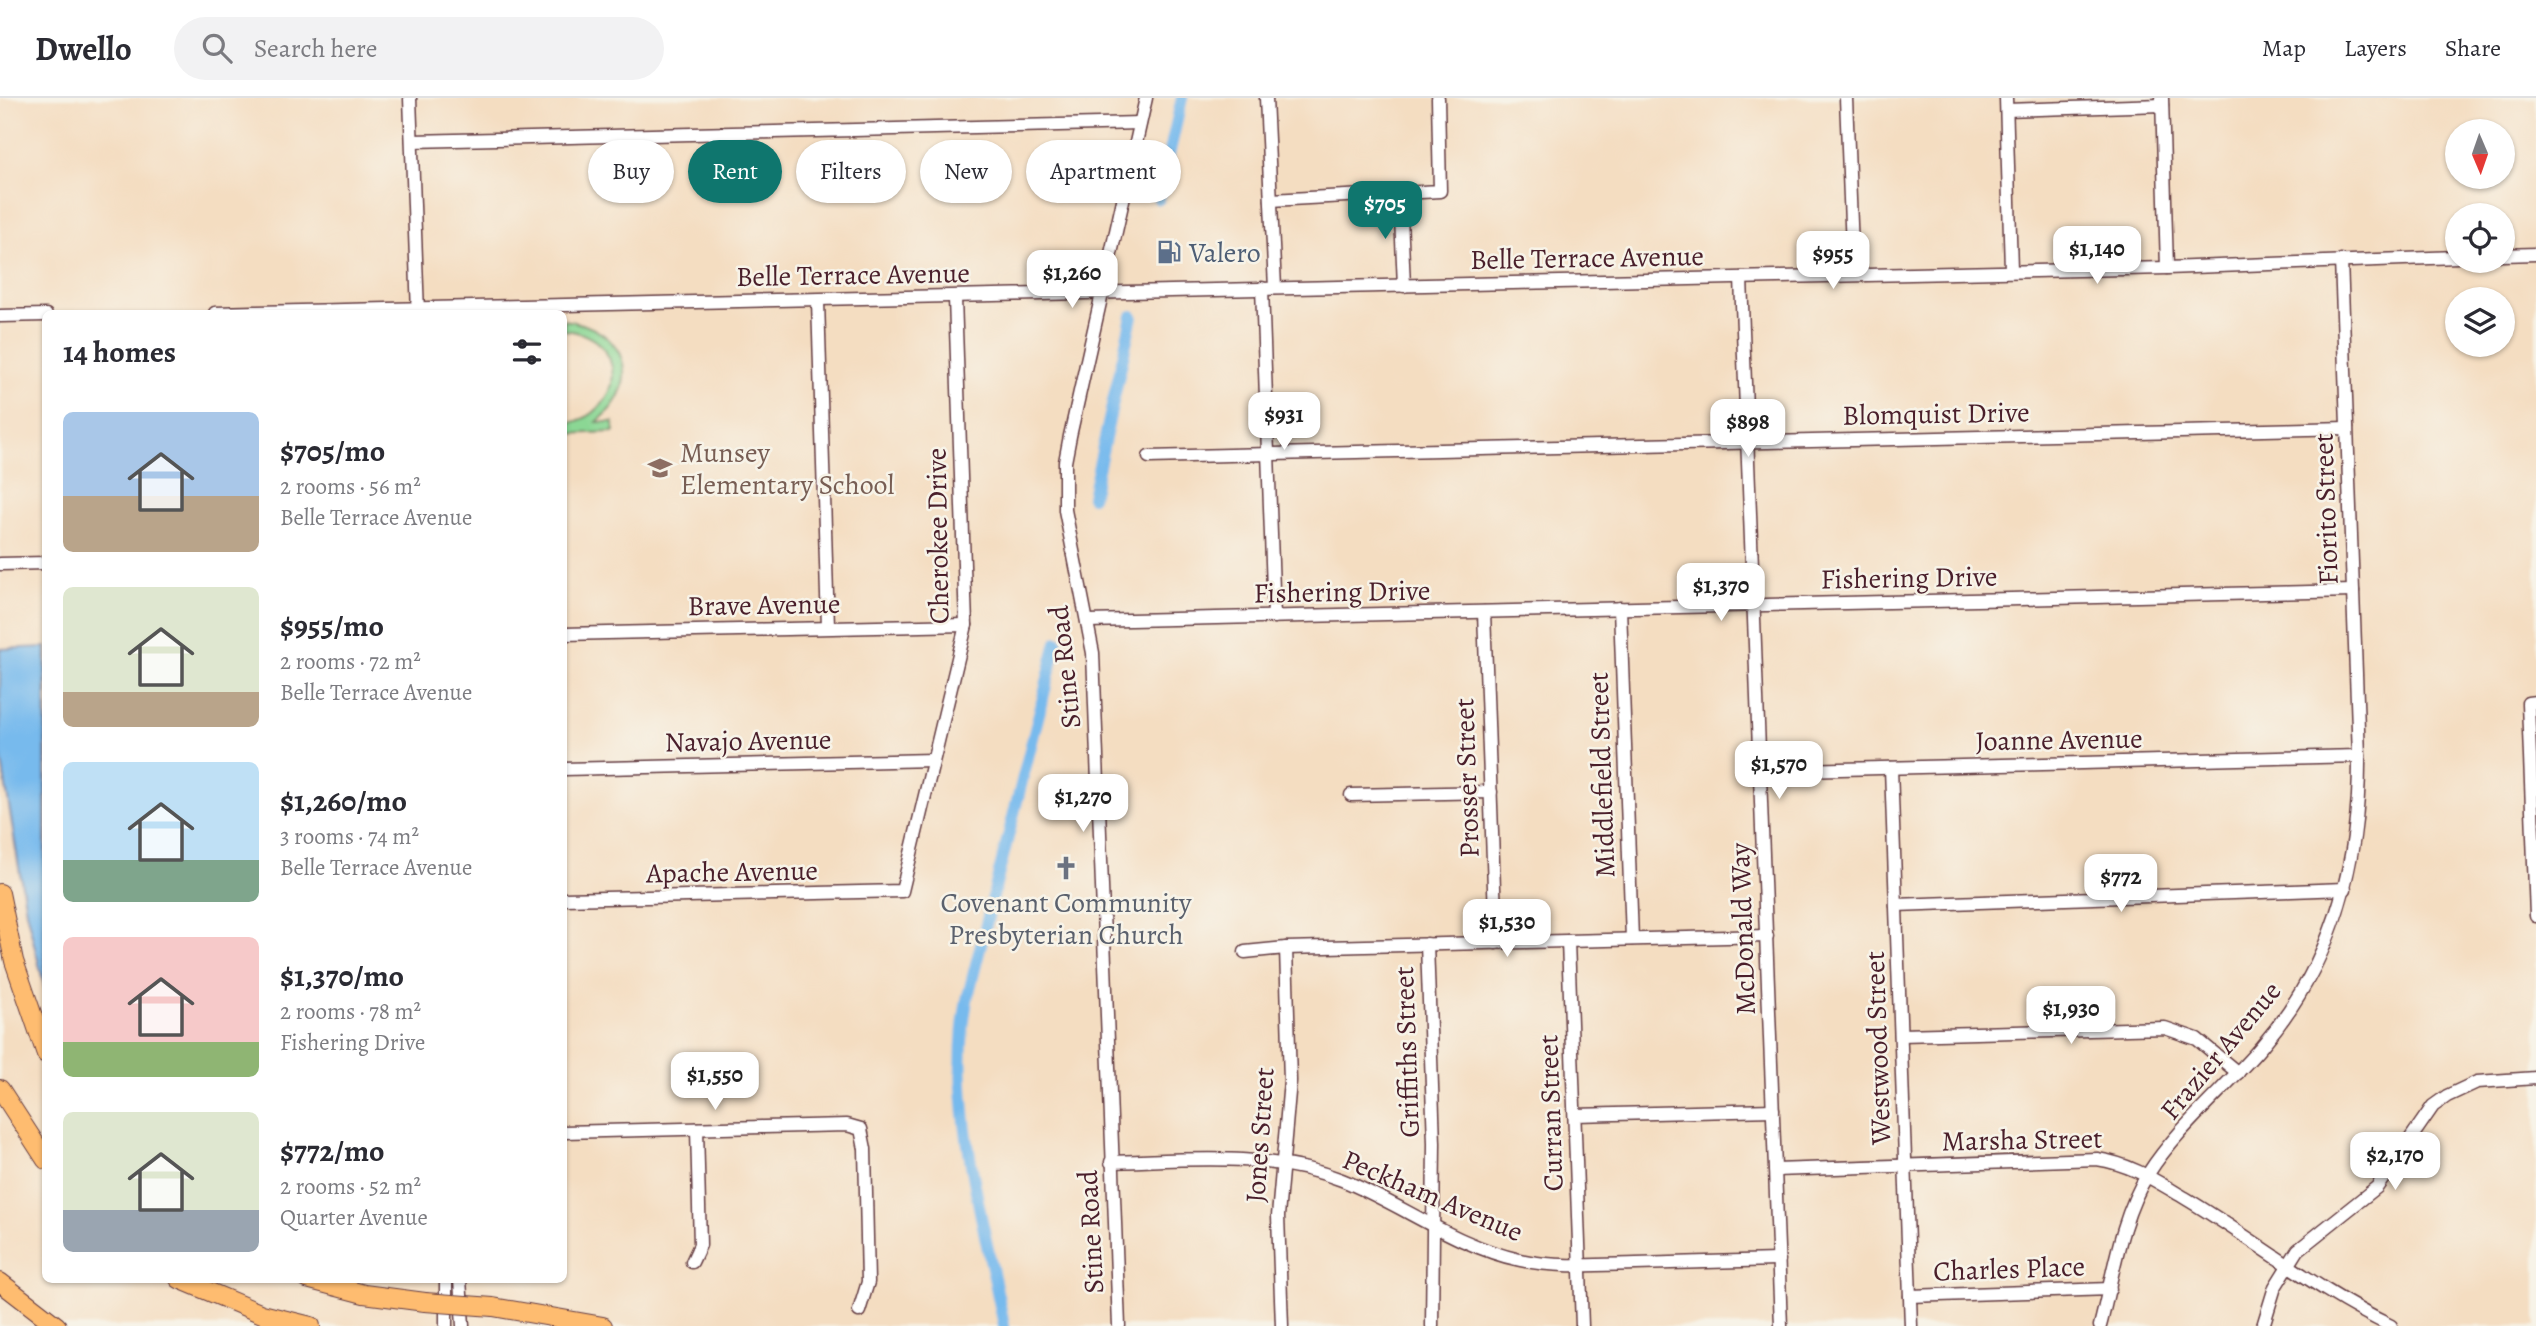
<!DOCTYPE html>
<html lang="en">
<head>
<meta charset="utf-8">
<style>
  :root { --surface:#fff; --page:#f2f2f3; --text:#2b2b33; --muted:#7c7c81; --line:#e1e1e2; --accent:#0f766e }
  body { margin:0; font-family:Alegreya,serif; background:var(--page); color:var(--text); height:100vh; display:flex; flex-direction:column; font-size:26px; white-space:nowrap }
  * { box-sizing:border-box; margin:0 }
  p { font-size:23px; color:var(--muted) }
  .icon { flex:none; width:38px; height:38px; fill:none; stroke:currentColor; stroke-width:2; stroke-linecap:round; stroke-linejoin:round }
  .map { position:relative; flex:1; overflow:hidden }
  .panel { position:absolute; left:42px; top:212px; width:525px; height:973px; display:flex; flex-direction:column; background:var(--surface); border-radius:10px; box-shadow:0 2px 5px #0004 }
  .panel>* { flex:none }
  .banner { position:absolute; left:588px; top:42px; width:665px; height:63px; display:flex; gap:14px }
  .needle { width:46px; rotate:178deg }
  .fabs { position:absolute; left:2445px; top:21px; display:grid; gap:14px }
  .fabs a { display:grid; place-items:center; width:70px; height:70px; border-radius:50%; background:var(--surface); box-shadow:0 2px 5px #0004; font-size:35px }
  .price { position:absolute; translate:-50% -60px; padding:0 16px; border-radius:14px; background:#fff; color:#222; font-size:23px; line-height:46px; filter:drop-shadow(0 2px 4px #0008) }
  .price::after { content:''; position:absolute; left:50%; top:42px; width:21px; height:16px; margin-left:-10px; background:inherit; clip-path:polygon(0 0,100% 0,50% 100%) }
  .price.selected { background:var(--accent); color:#fff }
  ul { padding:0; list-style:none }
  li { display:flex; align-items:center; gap:21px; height:175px; padding:0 21px }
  li span { display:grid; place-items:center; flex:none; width:196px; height:140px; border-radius:10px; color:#555 }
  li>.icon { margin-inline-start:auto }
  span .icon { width:84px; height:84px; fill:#fffc; stroke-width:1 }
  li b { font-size:30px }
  h2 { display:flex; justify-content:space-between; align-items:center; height:84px; padding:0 21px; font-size:30px }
  .chip { padding:0 24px; border-radius:32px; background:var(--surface); box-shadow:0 2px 5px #0004; font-size:24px; line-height:63px }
  .chip.selected { background:var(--accent); color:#fff }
  header { display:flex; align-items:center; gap:42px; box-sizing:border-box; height:98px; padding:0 35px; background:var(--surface); border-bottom:2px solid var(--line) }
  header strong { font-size:33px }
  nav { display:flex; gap:38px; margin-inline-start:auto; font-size:24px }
  .search { width:490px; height:63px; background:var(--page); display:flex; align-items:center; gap:18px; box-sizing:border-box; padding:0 24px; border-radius:38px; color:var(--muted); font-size:26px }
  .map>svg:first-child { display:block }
  .green { fill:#8bd794; stroke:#6a7b60; stroke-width:2 }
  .water { fill:#77baed; stroke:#606c8c; stroke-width:2 }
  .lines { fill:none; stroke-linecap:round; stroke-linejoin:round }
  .canal { stroke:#77baed; stroke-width:12 }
  .minor-casing { stroke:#643c42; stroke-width:15 }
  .highway-casing { stroke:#643c42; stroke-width:20 }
  .minor { stroke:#fff; stroke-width:12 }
  .highway { stroke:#febc70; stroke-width:18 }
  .highway-bridge-casing { stroke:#643c42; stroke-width:20; stroke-linecap:butt }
  .highway-bridge { stroke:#febc70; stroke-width:18 }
  .labels { text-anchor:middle; stroke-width:5; stroke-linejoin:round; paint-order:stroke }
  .service-label { font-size:28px; fill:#4e5e75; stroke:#f7f3e8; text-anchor:start }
  .street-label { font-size:28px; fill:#4a1f2b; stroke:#f7f3e8 }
  .education-label { font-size:28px; fill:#785e54; stroke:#f7f3e8; text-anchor:start }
  .worship-label { font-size:28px; fill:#5b616d; stroke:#f7f3e8 }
</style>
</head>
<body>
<header>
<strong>Dwello</strong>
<div class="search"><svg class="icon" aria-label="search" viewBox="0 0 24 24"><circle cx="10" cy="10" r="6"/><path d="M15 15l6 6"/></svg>Search here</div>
<nav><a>Map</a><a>Layers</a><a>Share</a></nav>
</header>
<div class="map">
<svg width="2536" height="1228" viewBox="0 0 2536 1228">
  <rect width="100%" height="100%" fill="#f7f3e8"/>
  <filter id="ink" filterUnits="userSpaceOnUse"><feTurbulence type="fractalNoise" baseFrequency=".0143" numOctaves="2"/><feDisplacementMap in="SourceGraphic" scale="14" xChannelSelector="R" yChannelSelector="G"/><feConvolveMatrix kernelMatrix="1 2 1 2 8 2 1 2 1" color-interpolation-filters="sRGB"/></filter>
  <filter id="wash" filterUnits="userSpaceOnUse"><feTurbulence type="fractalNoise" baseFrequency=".00686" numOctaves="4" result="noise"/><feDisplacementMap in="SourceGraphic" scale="28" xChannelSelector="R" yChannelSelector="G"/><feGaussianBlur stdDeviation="1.57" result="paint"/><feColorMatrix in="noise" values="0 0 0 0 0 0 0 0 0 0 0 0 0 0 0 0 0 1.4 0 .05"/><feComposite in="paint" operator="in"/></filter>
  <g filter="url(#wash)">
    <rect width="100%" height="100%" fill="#f4ddc1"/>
    <path class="green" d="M564 222C625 230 646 284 597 324H613L614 334 564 336V326C628 317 630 238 564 232Z"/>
    <polygon class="water" points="45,549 46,549 45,891 26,813 0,652 0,551"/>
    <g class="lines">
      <g class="canal">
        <polyline points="1159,101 1182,0"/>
        <polyline points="1092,399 1132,218"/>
        <path d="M1004 1228C985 1127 947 1004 967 902L1057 544"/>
      </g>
    </g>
  </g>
  <g filter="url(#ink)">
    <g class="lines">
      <g class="minor-casing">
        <g id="minor">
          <polyline points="410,0 418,215"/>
          <polyline points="1266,0 1275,190"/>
          <polyline points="1846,0 1853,176"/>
          <polyline points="2006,0 2011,172"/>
          <polyline points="2162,0 2167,170"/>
          <polyline points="2007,12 2162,7"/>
          <polyline points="412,43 1140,25"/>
          <polyline points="1400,96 1404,188"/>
          <polyline points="1271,102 1440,93 1438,0"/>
          <polyline points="2502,157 2536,156"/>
          <polyline points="1741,180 1781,1228"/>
          <polyline points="1262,190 1274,519"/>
          <polyline points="818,203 828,529"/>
          <polyline points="215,215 2167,170 2457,159"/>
          <polyline points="0,218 46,217"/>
          <polyline points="1149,359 2347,330"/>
          <polyline points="0,466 46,465"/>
          <polyline points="1620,510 1632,841"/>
          <polyline points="1484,514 1496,845"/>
          <polyline points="1088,523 2353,493"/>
          <polyline points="564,536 966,527"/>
          <polyline points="2536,604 2528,605 2536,818"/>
          <polyline points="1891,670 1911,1228"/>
          <polyline points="564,671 933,662"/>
          <polyline points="1761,673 2359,658"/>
          <polyline points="1351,697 1491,694"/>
          <polyline points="564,801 902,793 966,527 955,200"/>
          <polyline points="1896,807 2345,791"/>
          <polyline points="1568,843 1582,1228"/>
          <polyline points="1427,846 1434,1045 1432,1228"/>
          <polyline points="1245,854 1286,850 1767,838"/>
          <polyline points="1901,937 2165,930 2197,941 2238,975"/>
          <polyline points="1575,1017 1773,1012"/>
          <polyline points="564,1034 847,1027 861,1031 865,1051 868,1184 859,1213"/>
          <path d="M1111 1064C1188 1062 1268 1053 1342 1082 1402 1106 1455 1148 1520 1162 1558 1170 1597 1167 1636 1166 1683 1165 1731 1163 1779 1162"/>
          <path d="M1775 1072 2097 1061C2131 1066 2156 1083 2185 1100 2254 1141 2319 1194 2391 1228"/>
          <polyline points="692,1164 700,1147 697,1031"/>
          <polyline points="446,1181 446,1228"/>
          <polyline points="460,1181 463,1228"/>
          <polyline points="1910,1198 2110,1191"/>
          <polyline points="1119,1228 1093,555 1065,412 1065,364 1070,338 1146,0"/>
          <polyline points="1282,1228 1278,1118 1290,983 1286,850"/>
          <path d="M2100 1228C2113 1179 2120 1120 2148 1076 2178 1029 2225 991 2261 949 2332 867 2360 765 2359 658L2341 162"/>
          <polyline points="2263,1228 2275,1189 2298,1152 2377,1089 2433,1008 2447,998 2477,984 2536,980"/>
        </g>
      </g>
      <g class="highway-casing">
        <g id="highway">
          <polyline points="0,795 14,863 46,956"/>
          <polyline points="0,991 46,1062"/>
          <polyline points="179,1181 262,1216 311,1228"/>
          <polyline points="307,1181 364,1196 425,1204"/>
          <polyline points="0,1184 57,1228"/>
          <polyline points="493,1209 603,1228"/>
        </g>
      </g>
      <use href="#minor" class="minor"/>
      <use href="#highway" class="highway"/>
      <g class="highway-bridge-casing">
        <polyline id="highway-bridge" points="425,1204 493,1209"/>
      </g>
      <use href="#highway-bridge" class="highway-bridge"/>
    </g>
  </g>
  <defs>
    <g id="fuel-bare" transform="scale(1.89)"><path d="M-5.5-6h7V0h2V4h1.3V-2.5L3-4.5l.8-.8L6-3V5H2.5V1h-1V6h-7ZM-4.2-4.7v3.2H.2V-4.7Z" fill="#5c6f8a" stroke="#f7f3e8" stroke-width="2.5" paint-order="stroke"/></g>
    <g id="school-bare" transform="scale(1.89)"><path d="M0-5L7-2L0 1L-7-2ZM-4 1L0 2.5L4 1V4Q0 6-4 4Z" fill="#8d6e63" stroke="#f7f3e8" stroke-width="2.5" paint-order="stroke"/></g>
    <g id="church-bare" transform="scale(1.89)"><path d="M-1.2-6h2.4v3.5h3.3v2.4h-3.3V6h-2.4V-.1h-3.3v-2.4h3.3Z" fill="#6b7280" stroke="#f7f3e8" stroke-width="2.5" paint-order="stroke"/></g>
  </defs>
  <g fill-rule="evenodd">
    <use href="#fuel-bare" x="1169" y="154"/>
    <use href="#school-bare" x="660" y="370"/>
    <use href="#church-bare" x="1066" y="770"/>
  </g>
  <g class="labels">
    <g class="service-label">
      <text x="1189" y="164">Valero</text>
    </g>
    <g class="street-label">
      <text transform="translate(1587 159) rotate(-1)" y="10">Belle Terrace Avenue</text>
      <text transform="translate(853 176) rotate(-1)" y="10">Belle Terrace Avenue</text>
      <text transform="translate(1936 315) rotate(-1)" y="10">Blomquist Drive</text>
      <text transform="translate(2325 411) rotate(-92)" y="10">Fiorito Street</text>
      <text transform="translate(937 438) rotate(-91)" y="10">Cherokee Drive</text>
      <text transform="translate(1909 479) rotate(-1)" y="10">Fishering Drive</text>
      <text transform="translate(1342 493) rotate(-1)" y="10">Fishering Drive</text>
      <text transform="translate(764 506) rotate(-1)" y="10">Brave Avenue</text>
      <text transform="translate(1064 569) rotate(-96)" y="10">Stine Road</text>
      <text transform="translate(2059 641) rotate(-1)" y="10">Joanne Avenue</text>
      <text transform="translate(748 642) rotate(-1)" y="10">Navajo Avenue</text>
      <text transform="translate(1601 677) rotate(-92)" y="10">Middlefield Street</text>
      <text transform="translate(1466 680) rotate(-92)" y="10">Prosser Street</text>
      <text transform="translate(732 773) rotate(-1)" y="10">Apache Avenue</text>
      <text transform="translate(1742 831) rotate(-92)" y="10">McDonald Way</text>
      <text transform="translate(1877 950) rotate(-92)" y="10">Westwood Street</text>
      <text transform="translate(2220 952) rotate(-50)" y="10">Frazier Avenue</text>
      <text transform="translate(1406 954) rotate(-92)" y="10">Griffiths Street</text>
      <text transform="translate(1550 1015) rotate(-92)" y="10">Curran Street</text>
      <text transform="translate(1259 1037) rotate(-86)" y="10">Jones Street</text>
      <text transform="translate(2022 1041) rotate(-1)" y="10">Marsha Street</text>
      <text transform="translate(1433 1097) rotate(23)" y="10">Peckham Avenue</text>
      <text transform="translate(1090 1134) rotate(-93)" y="10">Stine Road</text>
      <text transform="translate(2009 1170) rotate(-2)" y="10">Charles Place</text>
    </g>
    <g class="education-label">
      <text x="680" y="364">Munsey<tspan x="680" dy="32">Elementary School</tspan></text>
    </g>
    <g class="worship-label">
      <text x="1066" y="814">Covenant Community<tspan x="1066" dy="32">Presbyterian Church</tspan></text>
    </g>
  </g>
</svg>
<div class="fabs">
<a><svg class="needle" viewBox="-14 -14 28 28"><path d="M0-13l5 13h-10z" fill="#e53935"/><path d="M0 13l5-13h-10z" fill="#7c7c81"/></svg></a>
<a><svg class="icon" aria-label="locate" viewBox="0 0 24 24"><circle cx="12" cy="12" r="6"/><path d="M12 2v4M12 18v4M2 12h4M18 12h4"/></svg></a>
<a><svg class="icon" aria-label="layers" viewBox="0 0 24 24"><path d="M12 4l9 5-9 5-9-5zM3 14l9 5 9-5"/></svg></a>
</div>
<b class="price selected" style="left:1385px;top:143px">$705</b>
<b class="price" style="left:2097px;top:188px">$1,140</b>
<b class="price" style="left:1833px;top:193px">$955</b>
<b class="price" style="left:1072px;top:212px">$1,260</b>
<b class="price" style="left:1284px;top:354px">$931</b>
<b class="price" style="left:1748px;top:361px">$898</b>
<b class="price" style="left:1721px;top:525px">$1,370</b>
<b class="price" style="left:1779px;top:703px">$1,570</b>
<b class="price" style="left:1083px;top:736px">$1,270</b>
<b class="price" style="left:2121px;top:816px">$772</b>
<b class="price" style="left:1507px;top:861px">$1,530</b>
<b class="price" style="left:2071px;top:948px">$1,930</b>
<b class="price" style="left:715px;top:1014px">$1,550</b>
<b class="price" style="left:2395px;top:1094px">$2,170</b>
<div class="banner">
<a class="chip">Buy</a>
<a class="chip selected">Rent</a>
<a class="chip">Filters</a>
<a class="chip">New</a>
<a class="chip">Apartment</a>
</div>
<section class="panel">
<h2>14 homes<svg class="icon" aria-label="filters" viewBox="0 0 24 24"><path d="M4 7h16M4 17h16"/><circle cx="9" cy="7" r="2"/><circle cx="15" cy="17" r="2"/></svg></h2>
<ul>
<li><span style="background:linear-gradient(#a9c7e8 60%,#b9a48a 0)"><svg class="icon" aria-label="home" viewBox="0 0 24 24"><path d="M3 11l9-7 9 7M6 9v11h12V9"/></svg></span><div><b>$705/mo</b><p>2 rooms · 56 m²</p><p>Belle Terrace Avenue</p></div></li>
<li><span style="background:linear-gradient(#dfe7d0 75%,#b9a48a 0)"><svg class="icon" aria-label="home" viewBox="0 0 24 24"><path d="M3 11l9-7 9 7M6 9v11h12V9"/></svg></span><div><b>$955/mo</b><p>2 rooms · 72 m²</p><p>Belle Terrace Avenue</p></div></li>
<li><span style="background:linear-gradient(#bfe0f5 70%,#7fa58c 0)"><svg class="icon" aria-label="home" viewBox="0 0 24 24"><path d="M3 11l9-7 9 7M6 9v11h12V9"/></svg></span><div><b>$1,260/mo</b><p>3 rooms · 74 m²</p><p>Belle Terrace Avenue</p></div></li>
<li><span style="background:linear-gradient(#f6c9c9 75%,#8fb573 0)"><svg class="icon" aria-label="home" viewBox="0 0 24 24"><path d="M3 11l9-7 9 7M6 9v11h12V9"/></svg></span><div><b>$1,370/mo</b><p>2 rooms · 78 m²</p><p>Fishering Drive</p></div></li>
<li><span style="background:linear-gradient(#dfe7d0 70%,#9aa5b1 0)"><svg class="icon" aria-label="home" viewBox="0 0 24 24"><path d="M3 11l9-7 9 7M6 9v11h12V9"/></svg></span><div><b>$772/mo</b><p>2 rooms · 52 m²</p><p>Quarter Avenue</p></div></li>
</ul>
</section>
</div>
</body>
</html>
